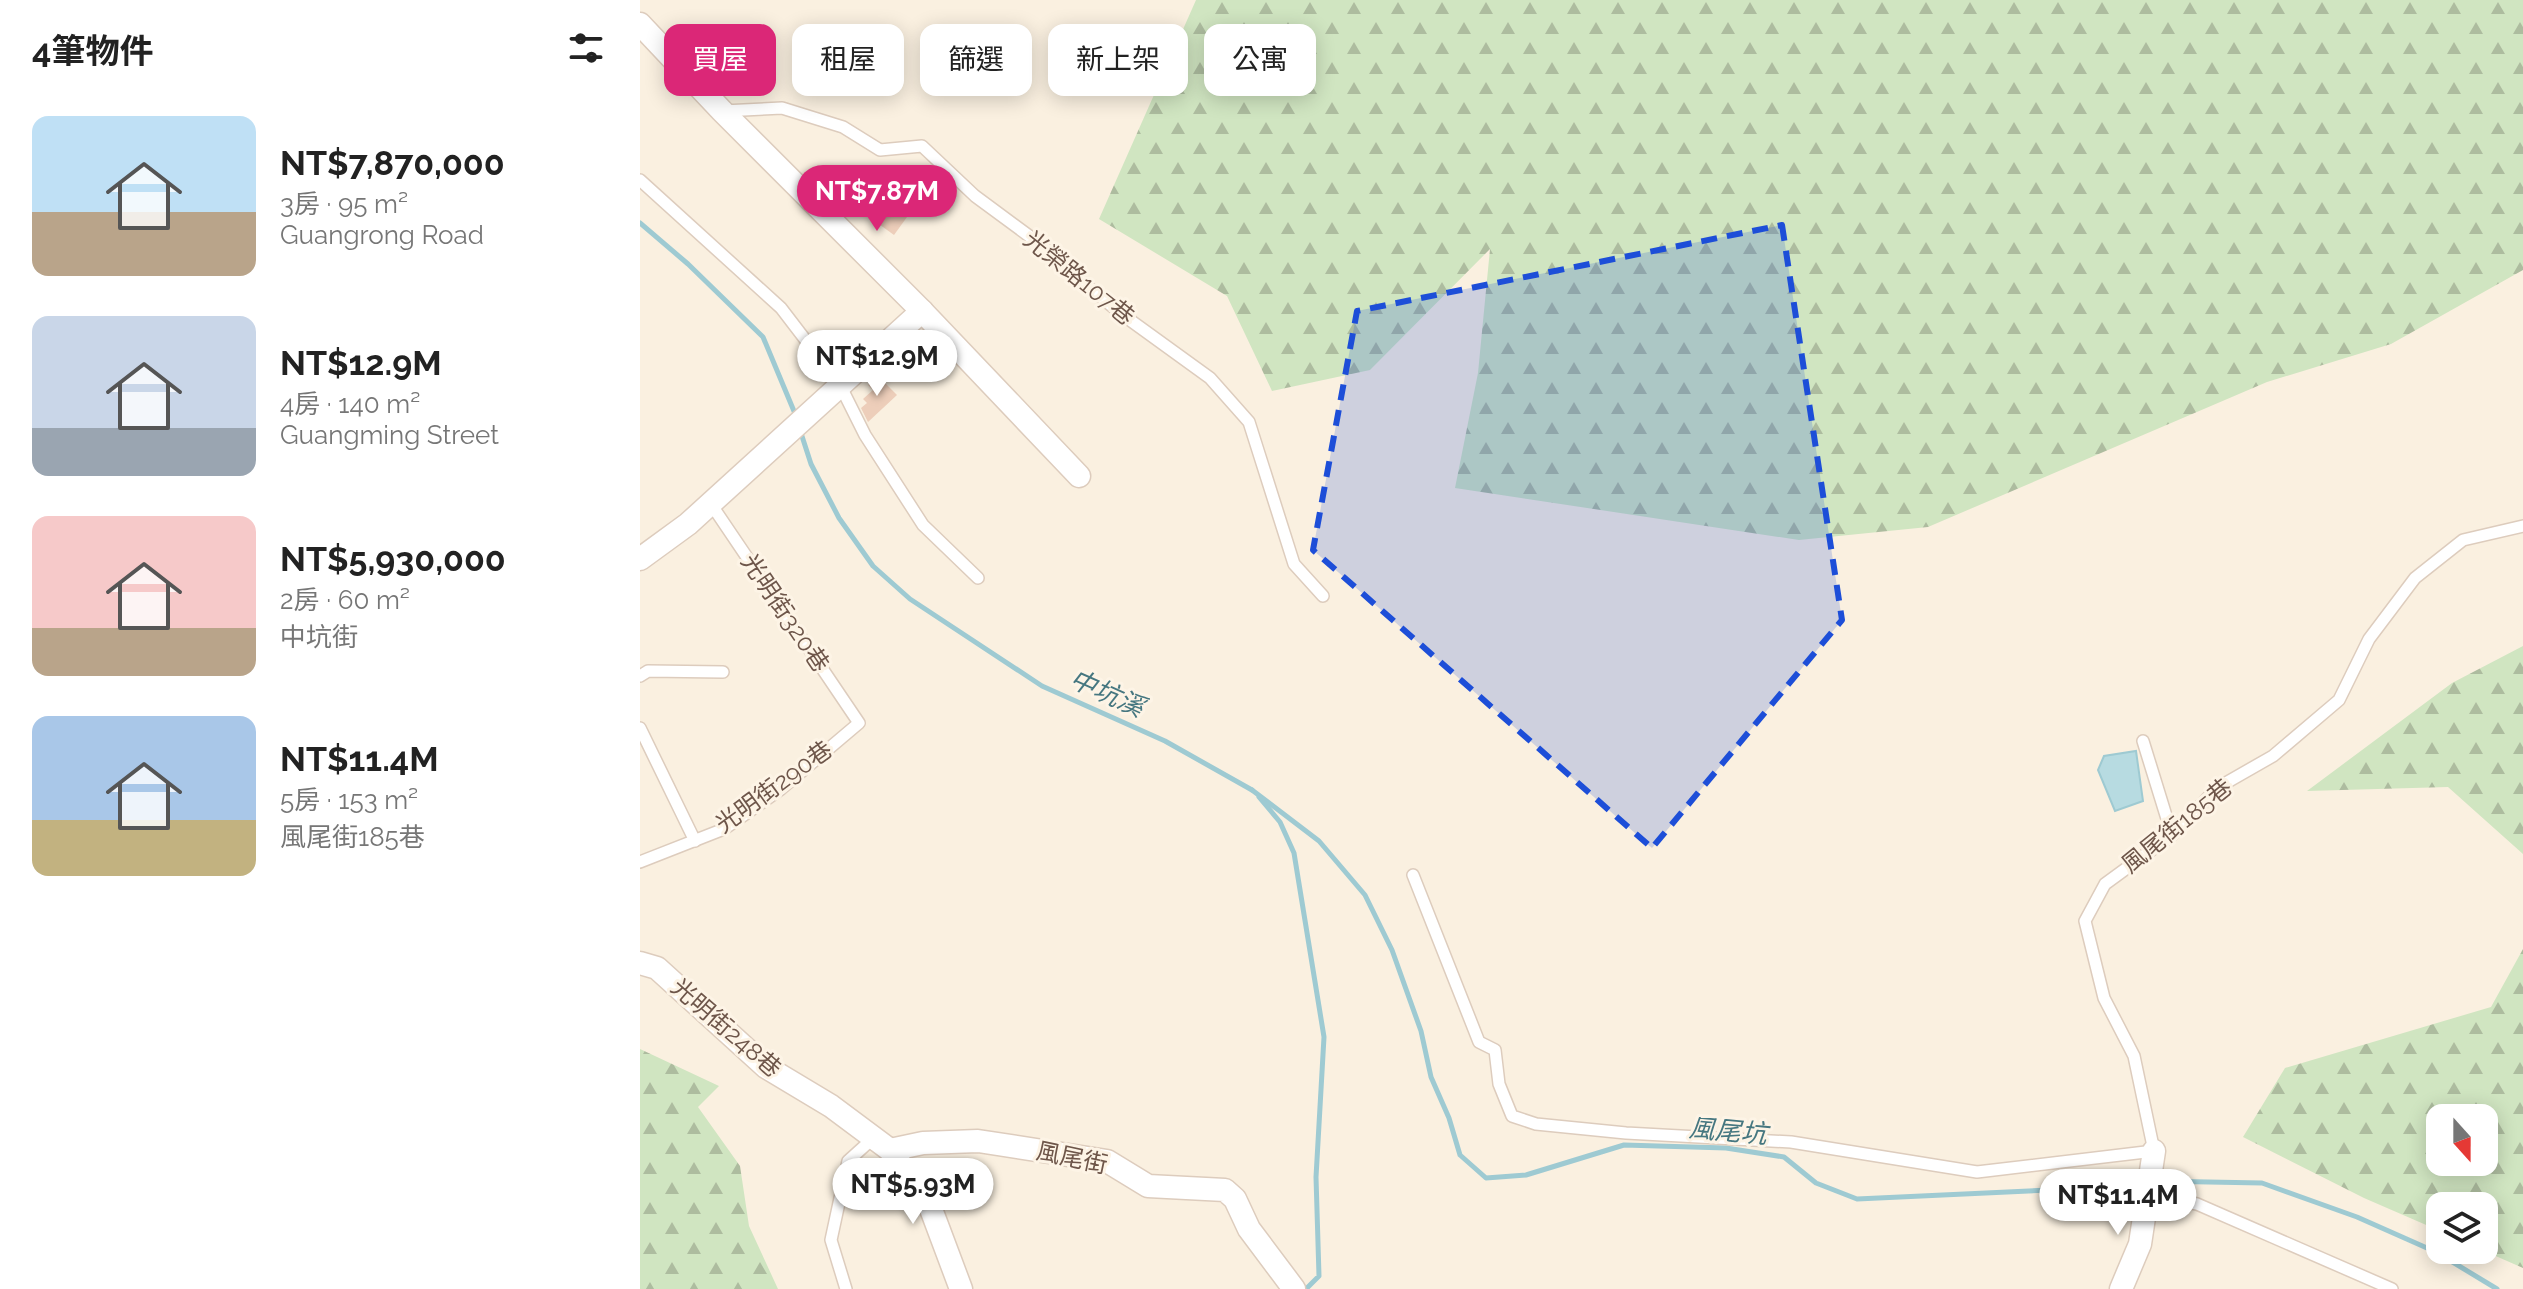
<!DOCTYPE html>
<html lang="zh-TW">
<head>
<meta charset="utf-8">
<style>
  :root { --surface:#fff; --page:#f2f2f2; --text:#222; --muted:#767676; --accent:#db2777 }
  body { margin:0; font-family:Raleway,"Noto Sans TC",sans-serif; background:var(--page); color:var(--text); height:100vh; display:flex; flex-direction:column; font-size:30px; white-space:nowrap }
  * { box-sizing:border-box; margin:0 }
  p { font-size:26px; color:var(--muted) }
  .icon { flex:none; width:44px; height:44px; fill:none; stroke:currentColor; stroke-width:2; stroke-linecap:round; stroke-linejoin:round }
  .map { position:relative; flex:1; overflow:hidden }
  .sheet { display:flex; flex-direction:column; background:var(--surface); width:640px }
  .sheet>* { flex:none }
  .guide { position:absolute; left:24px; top:24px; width:760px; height:72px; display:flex; gap:16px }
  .needle { width:52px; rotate:159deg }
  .controls { position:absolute; left:1786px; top:1104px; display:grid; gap:16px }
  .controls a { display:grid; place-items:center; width:72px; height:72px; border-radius:16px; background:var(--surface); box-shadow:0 4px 20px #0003; font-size:40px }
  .price { position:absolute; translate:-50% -68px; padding:0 18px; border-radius:28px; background:#fff; color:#222; font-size:26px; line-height:52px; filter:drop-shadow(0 2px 4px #0008) }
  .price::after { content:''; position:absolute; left:50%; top:48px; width:24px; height:18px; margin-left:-12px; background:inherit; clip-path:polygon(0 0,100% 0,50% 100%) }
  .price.current { background:var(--accent); color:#fff }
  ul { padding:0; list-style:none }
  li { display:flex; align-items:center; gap:24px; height:200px; padding:0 32px }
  li span { display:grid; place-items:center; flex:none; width:224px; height:160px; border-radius:16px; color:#555 }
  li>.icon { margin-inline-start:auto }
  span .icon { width:96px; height:96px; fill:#fffc; stroke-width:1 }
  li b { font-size:34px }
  h2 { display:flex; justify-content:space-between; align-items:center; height:96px; padding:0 32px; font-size:34px }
  .tag { padding:0 28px; border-radius:16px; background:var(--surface); box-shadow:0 4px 20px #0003; font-size:28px; line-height:72px }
  .tag.current { background:var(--accent); color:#fff }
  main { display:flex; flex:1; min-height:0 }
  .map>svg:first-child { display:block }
  .forest { fill:url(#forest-firs); fill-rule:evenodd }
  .water { fill:#b7dbe1; stroke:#9ecad2; stroke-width:2 }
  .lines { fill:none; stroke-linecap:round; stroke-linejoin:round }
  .stream { stroke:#9ecad2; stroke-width:5 }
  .building { fill:#edceba }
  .service-casing { stroke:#ddccbd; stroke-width:14 }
  .minor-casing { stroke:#ddccbd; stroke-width:25 }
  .service { stroke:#fff; stroke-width:11 }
  .minor { stroke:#fff; stroke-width:22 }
  .marked { fill:#1d4ed8; fill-opacity:0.2; stroke:#1d4ed8; stroke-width:6; stroke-dasharray:16 10; stroke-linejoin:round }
  .labels { text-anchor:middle; stroke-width:6; stroke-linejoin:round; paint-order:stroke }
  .street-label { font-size:24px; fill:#6e564a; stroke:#fdf4e6 }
  .water-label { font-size:26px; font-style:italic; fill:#467780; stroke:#fdf4e6 }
</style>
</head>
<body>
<main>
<section class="sheet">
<h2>4筆物件<svg class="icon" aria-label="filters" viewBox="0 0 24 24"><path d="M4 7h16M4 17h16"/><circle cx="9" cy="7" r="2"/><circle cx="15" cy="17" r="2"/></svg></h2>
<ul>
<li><span style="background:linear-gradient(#bfe0f5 60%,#b9a48a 0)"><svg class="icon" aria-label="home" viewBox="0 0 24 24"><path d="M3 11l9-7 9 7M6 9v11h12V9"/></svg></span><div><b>NT$7,870,000</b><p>3房 · 95 m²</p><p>Guangrong Road</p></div></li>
<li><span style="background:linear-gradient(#c9d6e8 70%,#9aa5b1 0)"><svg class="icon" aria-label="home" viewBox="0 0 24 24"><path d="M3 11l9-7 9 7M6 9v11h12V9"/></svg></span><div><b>NT$12.9M</b><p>4房 · 140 m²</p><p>Guangming Street</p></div></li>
<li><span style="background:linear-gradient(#f6c9c9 70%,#b9a48a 0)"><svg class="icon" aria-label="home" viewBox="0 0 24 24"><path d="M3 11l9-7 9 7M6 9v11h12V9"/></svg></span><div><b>NT$5,930,000</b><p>2房 · 60 m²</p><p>中坑街</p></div></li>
<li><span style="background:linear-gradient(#a9c7e8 65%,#c2b280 0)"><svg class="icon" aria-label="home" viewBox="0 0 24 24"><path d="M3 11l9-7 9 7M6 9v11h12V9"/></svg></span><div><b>NT$11.4M</b><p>5房 · 153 m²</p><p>風尾街185巷</p></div></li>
</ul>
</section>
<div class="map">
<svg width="1883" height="1289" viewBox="0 0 1883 1289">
  <defs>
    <pattern id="forest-firs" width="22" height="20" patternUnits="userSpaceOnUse" patternTransform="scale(2)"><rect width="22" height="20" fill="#d0e5c1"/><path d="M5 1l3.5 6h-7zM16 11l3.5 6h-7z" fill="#adbc9f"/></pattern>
  </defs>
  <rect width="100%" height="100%" fill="#faf0e0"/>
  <g class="forest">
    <polygon points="556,0 1883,0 1883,270 1751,344 1627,382 1288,527 1159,540 815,488 838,373 850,249 730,370 632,391 587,296 459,219"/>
    <polygon points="1883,646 1883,854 1808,787 1667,791 1812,683"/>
    <path d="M1883 949V1268L1842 1250 1844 1206H1800V1231L1724 1198 1603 1137 1645 1068 1851 1007ZM1844 1118V1162H1800V1118Z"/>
    <polygon points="0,1049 79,1086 58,1107 100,1166 109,1226 138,1289 0,1289"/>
  </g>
  <polygon class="water" points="1496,751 1503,801 1475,811 1458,770 1464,756"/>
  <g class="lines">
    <g class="stream">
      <polyline points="0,223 48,264 123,337 156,416"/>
      <polyline points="160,430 171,464 199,518 233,566 270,599 402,686 525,741 612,790"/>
      <polyline points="612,790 679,841 725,895 752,950 781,1031 791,1077 809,1118 820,1155 846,1178 886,1175 984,1145 1086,1148 1144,1157 1176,1183 1217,1199 1409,1190 1504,1182"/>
      <polyline points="619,797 640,822 654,853 684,1037 676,1177 679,1276 666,1289"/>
      <polyline points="1514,1181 1622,1183 1717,1217 1796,1252 1857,1289"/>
    </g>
  </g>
  <g class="building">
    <polygon points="102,32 109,56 101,61 104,85 72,56 68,46"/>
    <polygon points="257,193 275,206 254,235 236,222"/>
    <polygon points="238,376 257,395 228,422 221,408 227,403 223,399 233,390 228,385"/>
  </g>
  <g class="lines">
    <g class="service-casing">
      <g id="service">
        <polyline points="83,111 142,108 203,127 240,150 282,146 335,196 404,247 411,257 483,315 570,378 609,422 654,564 683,596"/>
        <polyline points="0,180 141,308 200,385 225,435 283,525 338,578"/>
        <polyline points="0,676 8,671 83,672"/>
        <polyline points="0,728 55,841"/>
        <polyline points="1503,741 1532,835"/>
        <polyline points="0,862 84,829 141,789 219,723 71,504"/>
        <polyline points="773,875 839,1042 855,1050 859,1084 872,1116 896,1124 986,1133 1151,1142 1337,1172 1514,1151 1494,1056 1464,998 1445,921 1465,884 1532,835 1577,788 1633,756 1699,700 1729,639 1775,578 1823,540 1883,526"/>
        <polyline points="1509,1195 1557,1204 1752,1289"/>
        <polyline points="206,1289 191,1240 208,1161 229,1142 235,1145"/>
      </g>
    </g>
    <g class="minor-casing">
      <g id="minor">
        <polyline points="0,24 82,111 282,311 439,476"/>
        <polyline points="0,559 48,524 282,311"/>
        <polyline points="0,963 17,968 126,1067 191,1106 250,1150 288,1201 321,1289"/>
        <polyline points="250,1150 283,1143 338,1141 467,1161 508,1186 585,1190 595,1199 609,1229 654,1289"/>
        <polyline points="1481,1289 1500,1244 1514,1151"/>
      </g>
    </g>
    <use href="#service" class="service"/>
    <use href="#minor" class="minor"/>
  </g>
  <path class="marked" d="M1142 225 1202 620 1012 848 673 550 717 311Z"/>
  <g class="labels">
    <g class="street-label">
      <text transform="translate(439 278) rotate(39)" y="8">光榮路107巷</text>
      <text transform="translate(145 613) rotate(56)" y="8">光明街320巷</text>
      <text transform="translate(134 787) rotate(-36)" y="8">光明街290巷</text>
      <text transform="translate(1537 826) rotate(-39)" y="8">風尾街185巷</text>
      <text transform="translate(86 1028) rotate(41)" y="8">光明街248巷</text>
      <text transform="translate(432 1158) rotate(12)" y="8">風尾街</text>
    </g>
    <g class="water-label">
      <text transform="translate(467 693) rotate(24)" y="9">中坑溪</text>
      <text transform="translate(1088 1131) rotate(5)" y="9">風尾坑</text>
    </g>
  </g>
</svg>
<div class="controls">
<a><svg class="needle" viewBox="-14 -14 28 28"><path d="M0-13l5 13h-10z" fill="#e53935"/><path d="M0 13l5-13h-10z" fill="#767676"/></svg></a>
<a><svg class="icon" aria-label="layers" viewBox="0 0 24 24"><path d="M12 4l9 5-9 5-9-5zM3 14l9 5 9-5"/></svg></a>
</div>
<b class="price current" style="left:237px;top:233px">NT$7.87M</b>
<b class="price" style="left:237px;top:398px">NT$12.9M</b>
<b class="price" style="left:273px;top:1226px">NT$5.93M</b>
<b class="price" style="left:1478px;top:1237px">NT$11.4M</b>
<div class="guide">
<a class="tag current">買屋</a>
<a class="tag">租屋</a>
<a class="tag">篩選</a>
<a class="tag">新上架</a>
<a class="tag">公寓</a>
</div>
</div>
</main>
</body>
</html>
